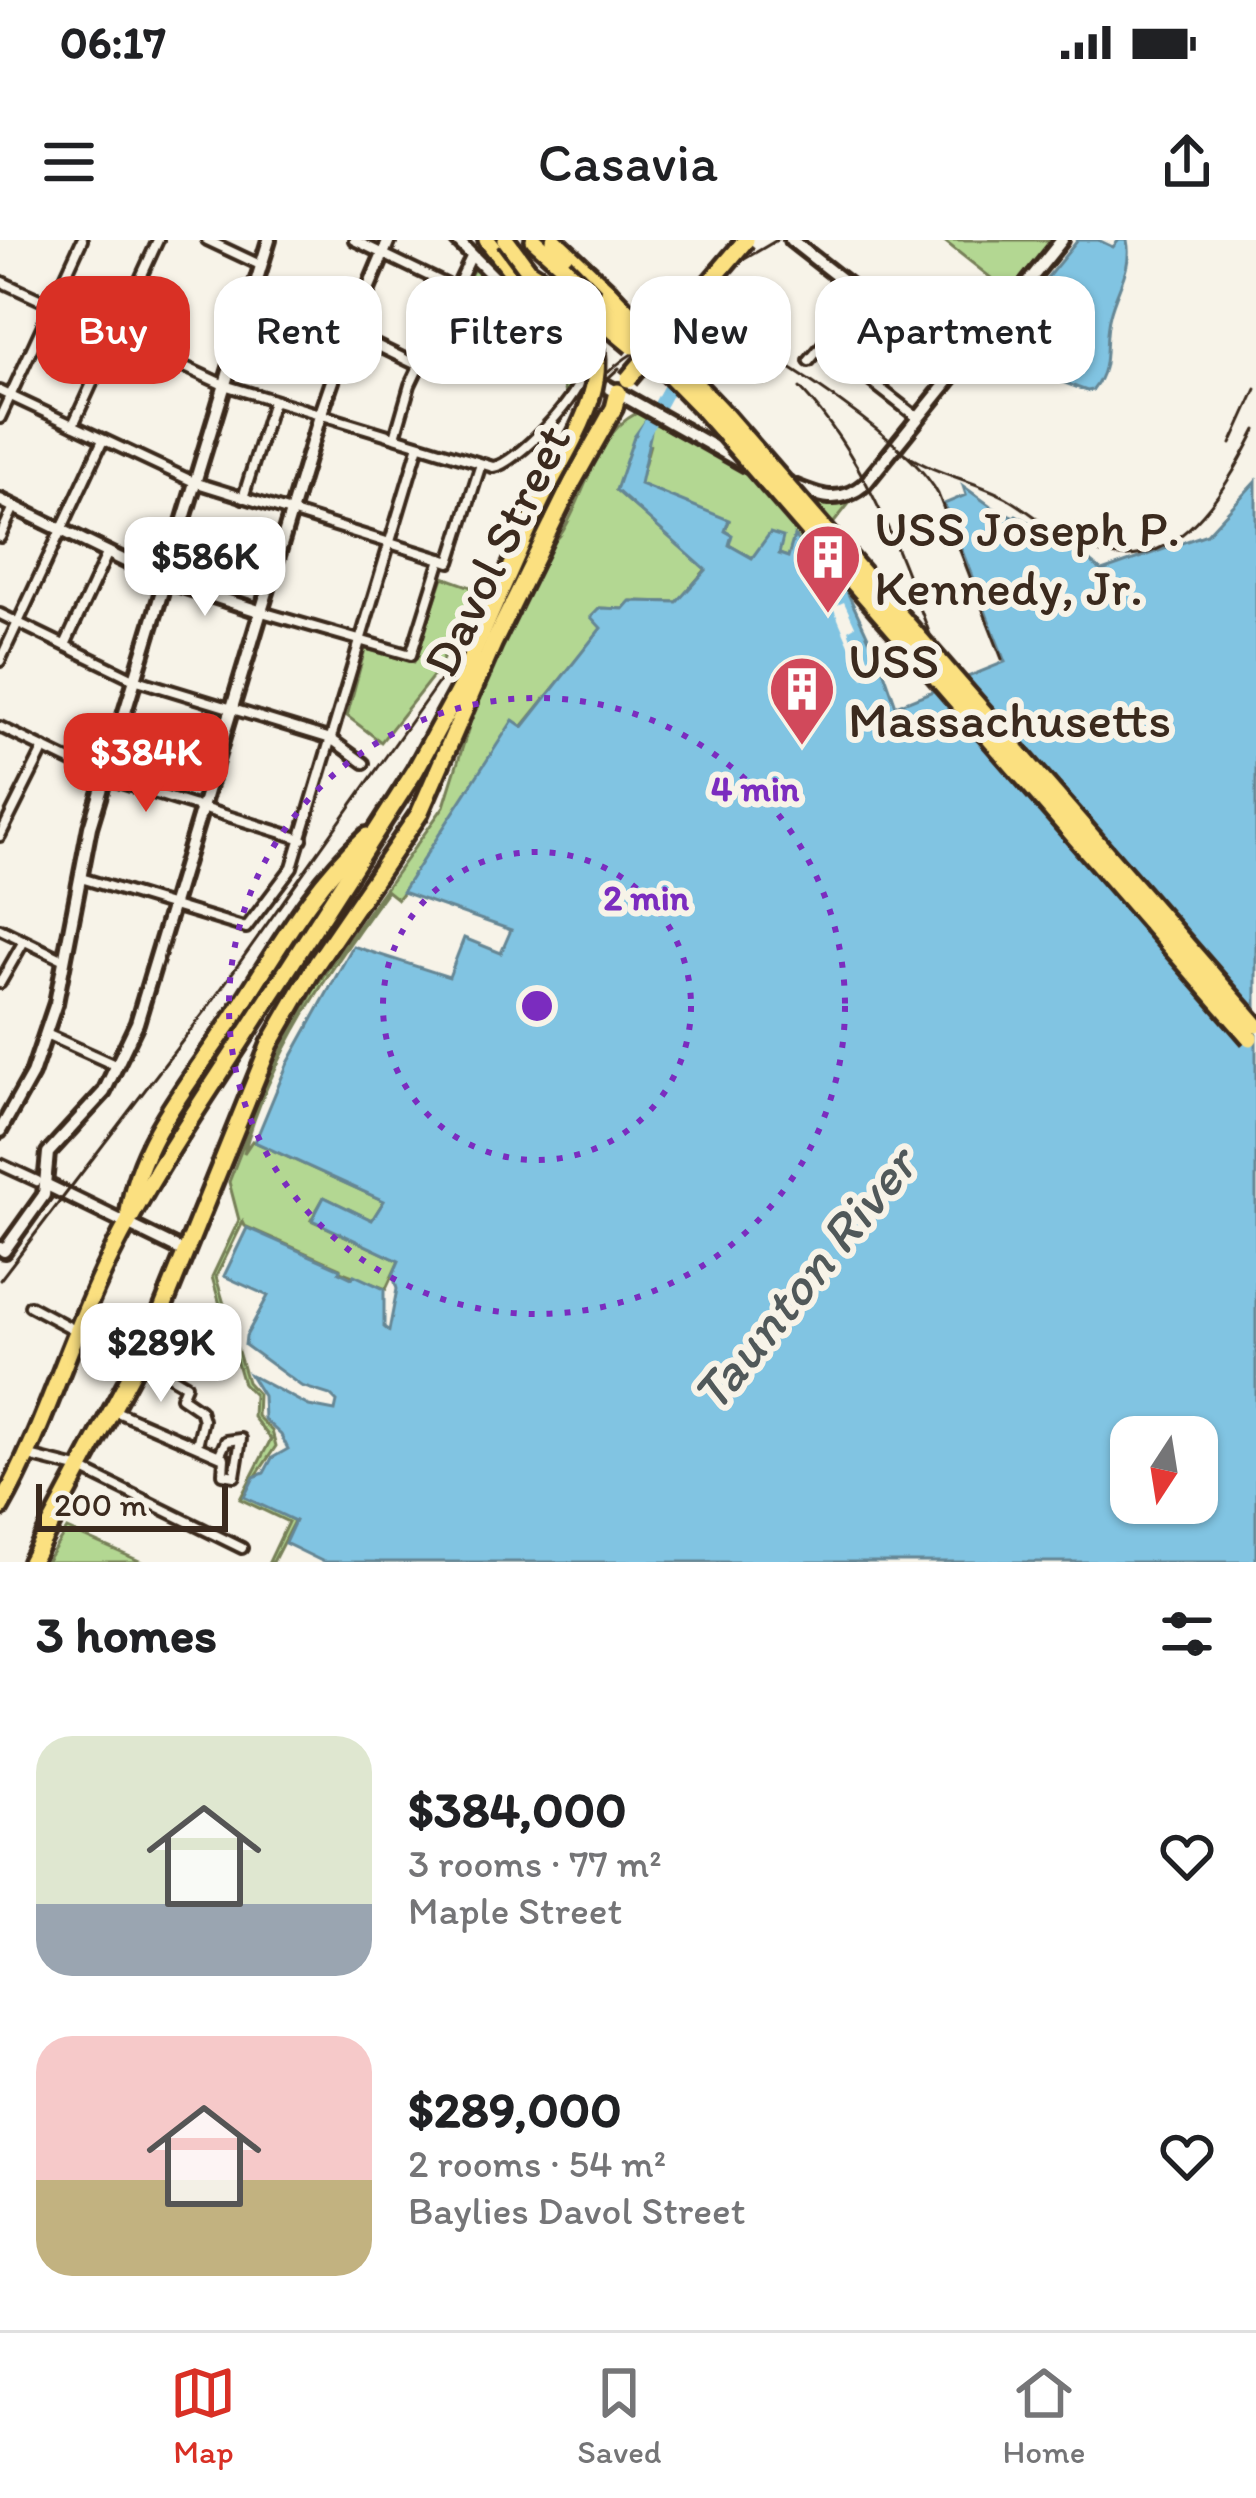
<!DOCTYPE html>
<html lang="en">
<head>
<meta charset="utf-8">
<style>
  :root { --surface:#fff; --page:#f2f2f2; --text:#202124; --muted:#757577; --line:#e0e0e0; --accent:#d93025 }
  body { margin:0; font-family:Itim,sans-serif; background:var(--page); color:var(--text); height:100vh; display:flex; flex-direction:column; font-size:45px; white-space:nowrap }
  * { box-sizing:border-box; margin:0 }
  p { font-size:39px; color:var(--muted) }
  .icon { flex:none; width:66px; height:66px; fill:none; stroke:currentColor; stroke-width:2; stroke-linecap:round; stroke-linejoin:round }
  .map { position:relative; height:1322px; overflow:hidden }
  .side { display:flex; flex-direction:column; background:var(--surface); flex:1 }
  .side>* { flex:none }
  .guide { position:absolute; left:36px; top:36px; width:1185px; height:108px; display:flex; gap:24px }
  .needle { width:78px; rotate:192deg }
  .controls { position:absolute; left:1110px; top:1176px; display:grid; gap:24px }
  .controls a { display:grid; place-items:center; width:108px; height:108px; border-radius:24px; background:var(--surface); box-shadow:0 3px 9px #0004; font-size:60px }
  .scale { position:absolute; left:36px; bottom:30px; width:192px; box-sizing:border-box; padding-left:12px; border:6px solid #3b2a1e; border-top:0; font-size:33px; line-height:42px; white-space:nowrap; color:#3b2a1e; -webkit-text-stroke:9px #f7f3e8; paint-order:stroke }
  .price { position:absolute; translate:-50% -102px; padding:0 27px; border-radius:24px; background:#fff; color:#222; font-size:39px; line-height:78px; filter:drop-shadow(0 3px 6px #0008) }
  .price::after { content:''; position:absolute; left:50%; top:72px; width:36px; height:27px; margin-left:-18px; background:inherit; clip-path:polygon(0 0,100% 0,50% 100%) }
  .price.selected { background:var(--accent); color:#fff }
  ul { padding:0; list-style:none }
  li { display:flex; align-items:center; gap:36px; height:300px; padding:0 36px }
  li span { display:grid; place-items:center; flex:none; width:336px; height:240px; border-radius:36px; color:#555 }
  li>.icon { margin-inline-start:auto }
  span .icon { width:144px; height:144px; fill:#fffc; stroke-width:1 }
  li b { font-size:51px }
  h2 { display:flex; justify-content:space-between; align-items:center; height:144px; padding:0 36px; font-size:51px }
  .chip { padding:0 42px; border-radius:36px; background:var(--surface); box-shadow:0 3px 9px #0004; font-size:42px; line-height:108px }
  .chip.selected { background:var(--accent); color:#fff }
  .status { display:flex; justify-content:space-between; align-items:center; height:84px; padding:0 60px; background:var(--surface); direction:ltr }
  .status svg { height:33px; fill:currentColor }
  header { display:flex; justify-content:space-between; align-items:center; height:156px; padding:0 36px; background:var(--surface); font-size:54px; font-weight:600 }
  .dock { display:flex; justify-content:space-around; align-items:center; height:168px; border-top:3px solid var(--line); background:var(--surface); font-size:33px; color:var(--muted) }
  .dock a { display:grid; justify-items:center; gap:6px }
  .dock .selected { color:var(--accent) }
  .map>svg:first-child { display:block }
  .green { fill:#b3d792; stroke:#778058; stroke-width:3 }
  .water { fill:#81c4e2; stroke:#658694; stroke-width:3; fill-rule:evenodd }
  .pier { fill:#f7f3e8 }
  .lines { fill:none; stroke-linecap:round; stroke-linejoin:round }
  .river { stroke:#81c4e2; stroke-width:12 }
  .street-casing { stroke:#3b2a1e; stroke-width:16 }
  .secondary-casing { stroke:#3b2a1e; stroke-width:20 }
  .highway-casing { stroke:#3b2a1e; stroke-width:24 }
  .street { stroke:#f7f3e8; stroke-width:8 }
  .secondary { stroke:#f7f3e8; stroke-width:10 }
  .highway { stroke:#fbe080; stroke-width:15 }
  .rail { stroke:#3b2a1e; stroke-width:3 }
  .highway-bridge-casing { stroke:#3b2a1e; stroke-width:24; stroke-linecap:butt }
  .highway-bridge { stroke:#fbe080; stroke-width:15 }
  .ring { fill:none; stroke:#7b2cbf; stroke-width:6; stroke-dasharray:6 12 }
  .labels { text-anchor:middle; stroke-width:12; stroke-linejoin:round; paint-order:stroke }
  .poi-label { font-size:51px; fill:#3b2a1e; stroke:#f7f3e8; text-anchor:start }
  .street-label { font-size:51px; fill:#3b2a1e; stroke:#f7f3e8 }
  .water-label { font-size:54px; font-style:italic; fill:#505859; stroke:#f7f3e8 }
  .centre { fill:#7b2cbf; stroke:#f7f3e8; stroke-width:6 }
  .ring-label { font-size:36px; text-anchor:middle; font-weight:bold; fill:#7b2cbf; stroke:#f7f3e8; stroke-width:12; stroke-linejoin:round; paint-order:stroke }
</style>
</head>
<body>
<div class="status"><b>06:17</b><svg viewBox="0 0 49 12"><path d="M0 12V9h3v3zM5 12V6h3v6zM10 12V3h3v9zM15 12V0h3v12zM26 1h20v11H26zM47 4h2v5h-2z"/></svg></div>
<header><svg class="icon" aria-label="menu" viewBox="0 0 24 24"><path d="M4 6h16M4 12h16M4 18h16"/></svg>Casavia<svg class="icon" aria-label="share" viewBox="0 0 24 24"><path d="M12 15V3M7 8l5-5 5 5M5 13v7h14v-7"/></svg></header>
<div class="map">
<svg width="1256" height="1322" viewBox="0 0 1256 1322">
  <rect width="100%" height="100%" fill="#f7f3e8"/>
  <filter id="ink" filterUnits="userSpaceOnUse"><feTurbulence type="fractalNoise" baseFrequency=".00833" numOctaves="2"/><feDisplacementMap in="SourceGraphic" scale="24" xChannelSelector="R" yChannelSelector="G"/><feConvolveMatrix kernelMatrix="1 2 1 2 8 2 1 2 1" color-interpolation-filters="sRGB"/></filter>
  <g filter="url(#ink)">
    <g class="green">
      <polygon points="943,0 1054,0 1010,53"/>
      <path d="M473 30 478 31 580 135 565 154 560 132 536 118 535 108 521 105 504 111C487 95 473 71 463 51Z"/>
      <path d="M637 173C675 194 800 268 838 263 845 262 849 260 855 256L832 285 838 332 822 328 795 297 788 317 779 314 752 318 729 305 725 291 729 281 639 244 650 204 616 250 706 329 678 362 631 361 623 369 600 368 592 377 602 388 522 487 514 481 402 653 397 659 387 651C335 722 269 816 244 913L252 901 384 961 372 980 324 957 311 980 399 1021 386 1049 340 1031V1028L245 986 243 982 216 1037 247 1142 258 1154 257 1176 272 1191 276 1206 244 1254 294 1281 273 1322H269L288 1282 240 1259 271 1199 253 1177 254 1155 243 1144 212 1037 239 980 229 942 275 823 316 746 444 566 478 458 542 315C547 307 555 302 561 294 586 257 594 194 637 173Z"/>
      <polygon points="443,337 474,348 438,430 381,502 347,476 365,409 414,422"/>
      <polygon points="67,1289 142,1322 46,1322"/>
    </g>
    <g class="water">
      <path d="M1078 0H1098L1113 7 1119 0H1127C1133 29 1116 49 1110 75 1102 104 1113 125 1093 150L1087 151 1037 133 1033 125 1043 95 1033 55Z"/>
      <path d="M647 179 653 182 640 244 729 280 725 291 732 295 729 305 752 318 770 293 783 297 779 314 788 317 794 296 822 328 838 332 883 429 896 466 1005 422 944 264 966 255 963 246 992 267 1012 276 1009 281 1016 275 1071 306 1102 331 1207 294 1256 241V1322H324L285 1303 295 1281 244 1257 254 1237 264 1233 272 1218 288 1209 281 1195 264 1179 263 1156 250 1135 309 1166 335 1171 337 1162 330 1155 301 1146 245 1105 246 1096 268 1056 224 1036 247 988 340 1029 339 1032 352 1038 354 1035 384 1049V1087L389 1091 397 1049 393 1035 399 1021 312 980 324 957 372 980 384 961 255 902 287 825 353 706 449 737 464 698 501 713 511 690 402 652 513 480 523 487 601 388 591 377 600 368 623 369 630 361 677 362 706 330 616 250 634 197ZM1131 1197H1197V1263H1131Z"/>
    </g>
    <polygon class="pier" points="844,362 855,386 848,390 856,411 864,408 868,418 877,415 880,421 871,425 874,433 863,438 833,367"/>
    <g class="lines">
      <polyline class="river" points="644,194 670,146 672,132"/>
      <g class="street-casing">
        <g id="street">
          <polyline points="207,0 260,25"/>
          <polyline points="354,0 456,49"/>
          <path d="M0 41 224 145 493 227C515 225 586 152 583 128"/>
          <polyline points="255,46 419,126"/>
          <polyline points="823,104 918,178"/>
          <polyline points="809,121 863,56"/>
          <polyline points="0,151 194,242 441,319"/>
          <polyline points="0,178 82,0"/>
          <polyline points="73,185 158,0"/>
          <polyline points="395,197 410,145 472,15"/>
          <polyline points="243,258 273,161"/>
          <polyline points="0,297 14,267"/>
          <polyline points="441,319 450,322 481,224"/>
          <polyline points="262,372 411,415 441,319"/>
          <polyline points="0,374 134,439 331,499 364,523"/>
          <polyline points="65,405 108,312"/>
          <polyline points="0,421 103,200"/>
          <polyline points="0,487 105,538 302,599"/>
          <polyline points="0,596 44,508"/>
          <polyline points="81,638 246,688 292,627 419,205"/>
          <polyline points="0,689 64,720"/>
          <polyline points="0,743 24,701"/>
          <polyline points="46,794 117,826"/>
          <polyline points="0,924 37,941"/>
          <polyline points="30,1066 75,1090"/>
          <polyline points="142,1119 186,1145 181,1157 200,1170 203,1180 197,1205"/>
          <polyline points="115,1171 224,1218 223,1234 235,1236 241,1199 226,1201 219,1216"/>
          <polyline points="29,1216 81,1229 242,1308"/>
        </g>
      </g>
      <g class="secondary-casing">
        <g id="secondary">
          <polyline points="457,0 595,138"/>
          <polyline points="791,0 957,130"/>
          <polyline points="604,145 748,226"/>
          <path d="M787 243C816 255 838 267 865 244L1062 0"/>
          <polyline points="0,260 164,340 262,372"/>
          <polyline points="0,891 32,834 56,763 90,587 269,0"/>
          <polyline points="47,945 187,1013"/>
          <polyline points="0,1008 4,1011 44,955 48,913 104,852 137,783 320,176 344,106 389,0"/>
        </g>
      </g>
      <g class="highway-casing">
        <g id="highway">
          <polyline points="487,0 517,38 550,70 577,120"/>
          <polyline points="534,0 563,26"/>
          <polyline points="554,0 608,51"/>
          <polyline points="541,50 575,72 589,88"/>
          <polyline points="468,425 534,276"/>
          <polyline points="284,735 415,531 475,420"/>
          <path d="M129 973C138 898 197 834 236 773 276 712 312 645 367 596"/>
          <path d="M0 1268C45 1189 69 1099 110 1017 152 931 212 848 263 767"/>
          <polyline points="31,1322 151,1097 270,804 313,729 419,574 493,404 572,243 614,168 618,152"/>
        </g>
      </g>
      <use href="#street" class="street"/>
      <use href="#secondary" class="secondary"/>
      <use href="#highway" class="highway"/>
      <g class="rail">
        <polyline points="630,103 719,34 777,0"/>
        <path d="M768 115C813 141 915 209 938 254L1002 419"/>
        <path d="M605 135C665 79 713 88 780 121"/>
        <path d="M800 148C874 227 905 331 943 429"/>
        <polyline points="1231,204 1256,149"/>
        <path d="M905 214C937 235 974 240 1007 258 1031 272 1052 291 1077 304 1168 350 1222 257 1256 190"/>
        <path d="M0 1040 206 770 443 436C508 339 529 207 619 128"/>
      </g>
      <g class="highway-bridge-casing">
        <g id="highway-bridge">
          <polyline points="506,0 529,31 585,67 632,106"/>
          <polyline points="563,26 701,167 1250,798"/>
          <polyline points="608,51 725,175 1256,785"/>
          <polyline points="628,139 746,0"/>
          <path d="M534 276C557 219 618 149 589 88"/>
          <polyline points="263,767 284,735"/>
        </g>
      </g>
      <use href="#highway-bridge" class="highway-bridge"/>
    </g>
  </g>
  <g class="ring">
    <circle cx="537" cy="766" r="154"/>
    <circle cx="537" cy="766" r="308"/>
  </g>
  <defs>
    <g id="building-pin" transform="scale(3.45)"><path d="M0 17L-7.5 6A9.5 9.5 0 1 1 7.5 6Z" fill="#d1495b" stroke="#f7f3e8"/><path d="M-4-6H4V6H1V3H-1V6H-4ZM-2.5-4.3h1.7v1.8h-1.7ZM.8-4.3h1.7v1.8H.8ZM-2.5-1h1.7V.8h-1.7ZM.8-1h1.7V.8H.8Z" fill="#fff"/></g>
  </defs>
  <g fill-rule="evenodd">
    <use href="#building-pin" x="828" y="317"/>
    <use href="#building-pin" x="802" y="449"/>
  </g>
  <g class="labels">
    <g class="poi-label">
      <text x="874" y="306">USS Joseph P.<tspan x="874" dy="59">Kennedy, Jr.</tspan></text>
      <text x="848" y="438">USS<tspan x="848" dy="59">Massachusetts</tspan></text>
    </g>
    <g class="street-label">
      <text transform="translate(496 310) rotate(-64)" y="18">Davol Street</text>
    </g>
    <g class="water-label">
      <text transform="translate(803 1039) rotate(-51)" y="19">Taunton River</text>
    </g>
  </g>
  <circle cx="537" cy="766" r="18" class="centre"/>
  <g class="ring-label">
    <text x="755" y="561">4 min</text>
    <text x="646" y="670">2 min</text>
  </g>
</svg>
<div class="controls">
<a><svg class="needle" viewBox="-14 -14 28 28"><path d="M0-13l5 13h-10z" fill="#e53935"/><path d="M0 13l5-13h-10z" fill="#757577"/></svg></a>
</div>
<div class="scale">200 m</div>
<b class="price" style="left:205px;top:379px">$586K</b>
<b class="price selected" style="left:146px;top:575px">$384K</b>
<b class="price" style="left:161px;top:1165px">$289K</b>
<div class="guide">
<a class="chip selected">Buy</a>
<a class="chip">Rent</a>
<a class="chip">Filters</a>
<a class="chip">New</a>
<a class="chip">Apartment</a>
</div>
</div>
<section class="side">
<h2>3 homes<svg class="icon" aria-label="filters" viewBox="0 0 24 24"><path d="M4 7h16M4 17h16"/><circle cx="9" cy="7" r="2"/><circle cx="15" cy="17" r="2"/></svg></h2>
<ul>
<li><span style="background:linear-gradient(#dfe7d0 70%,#9aa5b1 0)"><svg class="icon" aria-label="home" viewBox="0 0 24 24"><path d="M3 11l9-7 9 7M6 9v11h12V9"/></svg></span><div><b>$384,000</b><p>3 rooms · 77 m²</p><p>Maple Street</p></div><svg class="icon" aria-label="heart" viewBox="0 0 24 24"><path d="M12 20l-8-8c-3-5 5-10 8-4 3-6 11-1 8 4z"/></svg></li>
<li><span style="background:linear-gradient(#f6c9c9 60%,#c2b280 0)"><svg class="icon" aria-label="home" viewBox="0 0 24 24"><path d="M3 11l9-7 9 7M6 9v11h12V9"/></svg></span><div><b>$289,000</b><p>2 rooms · 54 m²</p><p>Baylies Davol Street</p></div><svg class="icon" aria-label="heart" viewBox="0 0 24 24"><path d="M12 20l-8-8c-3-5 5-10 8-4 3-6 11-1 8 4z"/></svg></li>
</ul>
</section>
<nav class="dock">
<a class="selected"><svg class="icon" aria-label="map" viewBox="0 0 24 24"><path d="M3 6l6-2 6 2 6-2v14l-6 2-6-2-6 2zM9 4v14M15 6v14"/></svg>Map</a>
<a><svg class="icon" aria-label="saved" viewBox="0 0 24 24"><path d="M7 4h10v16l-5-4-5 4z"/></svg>Saved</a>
<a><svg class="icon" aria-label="home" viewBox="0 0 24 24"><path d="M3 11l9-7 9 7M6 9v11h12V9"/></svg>Home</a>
</nav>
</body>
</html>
